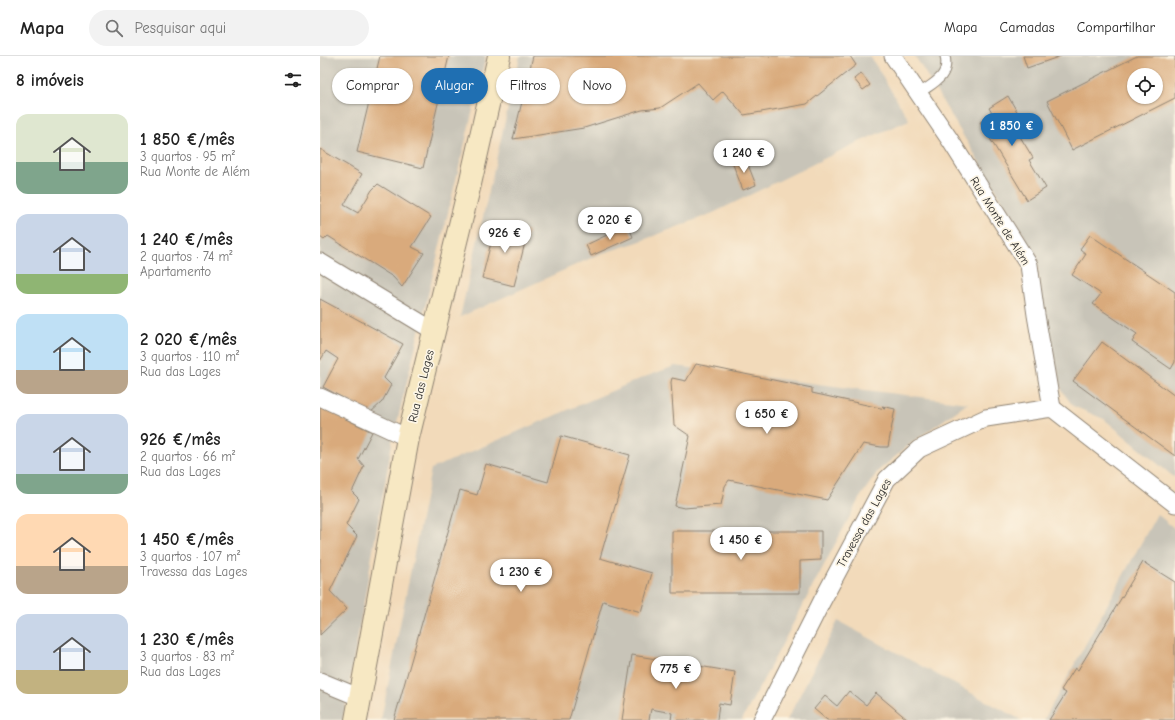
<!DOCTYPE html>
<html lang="pt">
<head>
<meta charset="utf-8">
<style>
  :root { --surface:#fff; --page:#f2f2f2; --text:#222; --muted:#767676; --line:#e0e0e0; --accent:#1f6fb2 }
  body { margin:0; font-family:"Comic Neue",sans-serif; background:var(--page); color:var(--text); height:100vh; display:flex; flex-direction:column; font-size:15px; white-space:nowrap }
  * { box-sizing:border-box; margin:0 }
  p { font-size:13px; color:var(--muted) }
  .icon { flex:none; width:22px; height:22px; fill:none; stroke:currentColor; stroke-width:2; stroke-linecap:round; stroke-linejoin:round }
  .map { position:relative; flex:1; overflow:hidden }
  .sheet { display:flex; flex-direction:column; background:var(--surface); width:320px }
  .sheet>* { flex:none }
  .top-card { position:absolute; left:12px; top:12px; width:380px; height:36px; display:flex; gap:8px }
  .tools { position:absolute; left:807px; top:12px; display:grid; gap:8px }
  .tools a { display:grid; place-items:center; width:36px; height:36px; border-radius:50%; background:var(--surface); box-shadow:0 1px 3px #0004; font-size:20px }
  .price { position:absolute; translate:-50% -34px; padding:0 9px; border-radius:14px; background:#fff; color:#222; font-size:13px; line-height:26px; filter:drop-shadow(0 1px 2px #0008) }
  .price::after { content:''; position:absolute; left:50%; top:24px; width:12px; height:9px; margin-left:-6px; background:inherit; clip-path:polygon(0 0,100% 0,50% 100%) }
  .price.selected { background:var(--accent); color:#fff }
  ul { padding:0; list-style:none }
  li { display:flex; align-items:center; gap:12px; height:100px; padding:0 16px }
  li span { display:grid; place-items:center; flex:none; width:112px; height:80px; border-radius:12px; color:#555 }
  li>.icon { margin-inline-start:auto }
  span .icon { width:48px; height:48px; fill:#fffc; stroke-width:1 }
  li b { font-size:17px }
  h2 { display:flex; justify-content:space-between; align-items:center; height:48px; padding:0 16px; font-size:17px }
  .tag { padding:0 14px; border-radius:18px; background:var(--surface); box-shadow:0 1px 3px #0004; font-size:14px; line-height:36px }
  .tag.selected { background:var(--accent); color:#fff }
  header { display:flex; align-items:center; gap:24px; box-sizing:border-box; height:56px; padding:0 20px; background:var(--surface); border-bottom:1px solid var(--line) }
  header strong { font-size:19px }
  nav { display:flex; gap:22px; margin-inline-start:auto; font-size:14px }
  .search { width:280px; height:36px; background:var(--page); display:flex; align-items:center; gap:10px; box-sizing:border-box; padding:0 14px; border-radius:22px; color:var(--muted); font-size:15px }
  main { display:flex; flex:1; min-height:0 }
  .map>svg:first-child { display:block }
  .industrial { fill:#c8c4b8; fill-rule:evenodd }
  .building { fill:#d9aa7c; fill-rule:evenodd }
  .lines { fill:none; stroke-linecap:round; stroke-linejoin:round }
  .lane-casing { stroke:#8e8272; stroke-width:11 }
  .street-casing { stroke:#8e8272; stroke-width:19 }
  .secondary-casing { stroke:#8e8272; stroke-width:24 }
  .lane { stroke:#fff; stroke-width:9 }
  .street { stroke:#fff; stroke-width:17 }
  .secondary { stroke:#f7e8c3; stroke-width:22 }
  .labels { text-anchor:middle; stroke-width:3.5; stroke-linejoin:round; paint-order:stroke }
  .street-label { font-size:12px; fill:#2b2b2b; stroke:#fcf5e5 }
</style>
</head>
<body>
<header>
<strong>Mapa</strong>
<div class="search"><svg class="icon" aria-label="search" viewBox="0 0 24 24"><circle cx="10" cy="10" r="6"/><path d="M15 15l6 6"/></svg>Pesquisar aqui</div>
<nav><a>Mapa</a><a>Camadas</a><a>Compartilhar</a></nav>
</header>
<main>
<section class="sheet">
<h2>8 imóveis<svg class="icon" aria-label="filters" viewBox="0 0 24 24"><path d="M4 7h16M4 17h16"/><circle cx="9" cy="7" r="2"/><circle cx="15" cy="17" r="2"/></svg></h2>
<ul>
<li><span style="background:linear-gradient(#dfe7d0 60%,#7fa58c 0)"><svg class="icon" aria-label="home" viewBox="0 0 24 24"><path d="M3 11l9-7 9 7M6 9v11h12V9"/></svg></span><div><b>1 850 €/mês</b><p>3 quartos · 95 m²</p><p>Rua Monte de Além</p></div></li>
<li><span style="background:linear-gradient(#c9d6e8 75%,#8fb573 0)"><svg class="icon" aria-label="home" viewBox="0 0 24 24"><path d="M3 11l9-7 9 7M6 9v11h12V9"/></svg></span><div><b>1 240 €/mês</b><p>2 quartos · 74 m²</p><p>Apartamento</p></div></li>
<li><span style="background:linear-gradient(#bfe0f5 70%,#b9a48a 0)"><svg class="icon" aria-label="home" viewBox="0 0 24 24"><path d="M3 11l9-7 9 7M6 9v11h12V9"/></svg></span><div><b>2 020 €/mês</b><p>3 quartos · 110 m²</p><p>Rua das Lages</p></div></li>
<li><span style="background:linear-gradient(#c9d6e8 75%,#7fa58c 0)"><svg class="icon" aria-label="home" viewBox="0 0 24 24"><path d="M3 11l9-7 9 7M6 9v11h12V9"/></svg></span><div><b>926 €/mês</b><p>2 quartos · 66 m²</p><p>Rua das Lages</p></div></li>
<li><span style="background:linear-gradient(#ffd9b3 65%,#b9a48a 0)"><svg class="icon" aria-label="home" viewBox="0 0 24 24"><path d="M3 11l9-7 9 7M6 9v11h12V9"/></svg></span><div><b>1 450 €/mês</b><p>3 quartos · 107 m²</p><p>Travessa das Lages</p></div></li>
<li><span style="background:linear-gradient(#c9d6e8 70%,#c2b280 0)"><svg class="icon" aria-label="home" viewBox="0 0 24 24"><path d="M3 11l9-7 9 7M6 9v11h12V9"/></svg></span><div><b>1 230 €/mês</b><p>3 quartos · 83 m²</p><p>Rua das Lages</p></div></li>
</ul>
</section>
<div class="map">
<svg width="855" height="664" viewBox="0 0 855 664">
  <rect width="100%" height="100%" fill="#fcf5e5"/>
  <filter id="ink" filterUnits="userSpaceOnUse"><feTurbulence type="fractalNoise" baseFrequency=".025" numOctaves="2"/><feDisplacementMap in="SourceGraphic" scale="8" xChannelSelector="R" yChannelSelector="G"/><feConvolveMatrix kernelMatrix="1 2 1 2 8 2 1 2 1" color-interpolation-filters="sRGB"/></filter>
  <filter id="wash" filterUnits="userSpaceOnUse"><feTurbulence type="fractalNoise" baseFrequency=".012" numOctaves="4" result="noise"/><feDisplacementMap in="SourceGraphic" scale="16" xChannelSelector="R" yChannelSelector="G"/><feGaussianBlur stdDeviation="0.9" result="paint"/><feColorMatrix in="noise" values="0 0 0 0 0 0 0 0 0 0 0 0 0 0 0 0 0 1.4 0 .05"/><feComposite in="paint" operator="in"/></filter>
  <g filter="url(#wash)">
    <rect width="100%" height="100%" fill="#f2daba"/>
    <g class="industrial">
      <polygon points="0,0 166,0 72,387 23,664 0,664"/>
      <polygon points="200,0 550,0 589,64 532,89 393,157 318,186 280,198 140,261"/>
      <path d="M595 0H855V422L784 363 753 350 742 335 720 242 717 200 707 195 703 188 707 185ZM814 19H836V41H814Z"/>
      <polygon points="355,310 648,347 594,385 558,415 539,443 422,664 61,664 111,413 322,322"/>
      <polygon points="837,458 855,473 855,664 724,664"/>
      <polygon points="518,565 701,664 467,664"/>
    </g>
    <g id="blocks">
      <g class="building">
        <polygon points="60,0 129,0 103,112 37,96"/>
        <polygon points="213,0 530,0 536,9 487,48 424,59 403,35 393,44 378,27 340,52 322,54 264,72 193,83"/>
        <polygon points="703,0 741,0 707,12"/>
        <path d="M817 0H855V42L752 94 727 45ZM814 19H836V41H814Z"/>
        <polygon points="541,17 550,29 543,34 534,23"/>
        <polygon points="688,40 699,59 690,64 713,102 709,104 726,132 707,144 660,66 673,59 669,52"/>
        <polygon points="0,93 42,118 24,149 38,157 52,134 58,128 111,161 92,191 104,197 82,231 73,221 8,180 4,184 0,181"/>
        <polygon points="425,101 436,129 423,134 412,106"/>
        <polygon points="176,167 208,175 194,230 162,222"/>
        <polygon points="308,169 313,181 271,200 266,189"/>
        <polygon points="770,179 855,236 855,306 851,313 812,286 817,278 773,248 781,238 752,219 766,198 760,193"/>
        <polygon points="0,243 83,288 64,322 71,329 62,346 50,357 3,331 18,303 6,295 0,305"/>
        <polygon points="782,286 855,340 855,400 753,325"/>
        <polygon points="376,308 492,332 492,337 565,353 562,350 575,353 568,391 561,391 543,388 507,444 409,424 405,430 401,449 364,452 355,450 370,380 354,369 351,326 352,322 366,325"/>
        <polygon points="0,350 52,376 38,403 44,410 32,436 39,443 26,469 37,480 10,535 27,553 0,579"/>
        <polygon points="241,380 310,399 280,502 332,517 321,556 283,545 249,664 74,664 140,434 157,439 166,408 228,426"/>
        <polygon points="352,475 501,475 501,504 480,505 480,537 352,537"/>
        <polygon points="823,506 855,526 855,664 729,664 746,637 741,634 755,612 758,614"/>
        <polygon points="312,599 415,616 410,649 399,647 397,664 351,664 352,657 331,653 329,664 302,664"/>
        <polygon points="529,635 546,649 556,637 588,664 507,664 494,653 505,640 517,650"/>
      </g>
    </g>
  </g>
  <g filter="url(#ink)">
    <use href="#blocks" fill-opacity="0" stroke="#8e8272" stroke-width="1"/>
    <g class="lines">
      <g class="lane-casing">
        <path id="lane" d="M598 38C613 27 630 21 625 0"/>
      </g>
      <g class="street-casing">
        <g id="street">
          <polyline points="573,0 630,84 709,209 716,259 732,352"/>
          <polyline points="0,206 114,275"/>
          <polyline points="0,341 88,382"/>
          <polyline points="0,625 41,642"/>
          <polyline points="442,664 502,545 567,423 599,393 666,362 732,352 855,448"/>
        </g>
      </g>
      <g class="secondary-casing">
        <polyline id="secondary" points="36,664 88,382 150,128 179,0"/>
      </g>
      <use href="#lane" class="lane"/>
      <use href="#street" class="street"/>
      <use href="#secondary" class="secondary"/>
    </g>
  </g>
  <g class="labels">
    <g class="street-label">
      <text transform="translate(680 165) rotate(58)" y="4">Rua Monte de Além</text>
      <text transform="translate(101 330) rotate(-76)" y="4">Rua das Lages</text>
      <text transform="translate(544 467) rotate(-61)" y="4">Travessa das Lages</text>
    </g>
  </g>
</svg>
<div class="tools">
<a><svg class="icon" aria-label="locate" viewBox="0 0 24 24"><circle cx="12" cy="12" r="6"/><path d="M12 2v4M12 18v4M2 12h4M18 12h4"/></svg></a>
</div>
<b class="price selected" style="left:692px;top:91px">1 850 €</b>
<b class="price" style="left:424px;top:118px">1 240 €</b>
<b class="price" style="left:290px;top:185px">2 020 €</b>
<b class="price" style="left:185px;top:198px">926 €</b>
<b class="price" style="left:447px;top:379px">1 650 €</b>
<b class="price" style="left:421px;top:505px">1 450 €</b>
<b class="price" style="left:201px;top:537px">1 230 €</b>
<b class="price" style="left:356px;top:634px">775 €</b>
<div class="top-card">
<a class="tag">Comprar</a>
<a class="tag selected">Alugar</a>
<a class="tag">Filtros</a>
<a class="tag">Novo</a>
</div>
</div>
</main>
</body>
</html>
